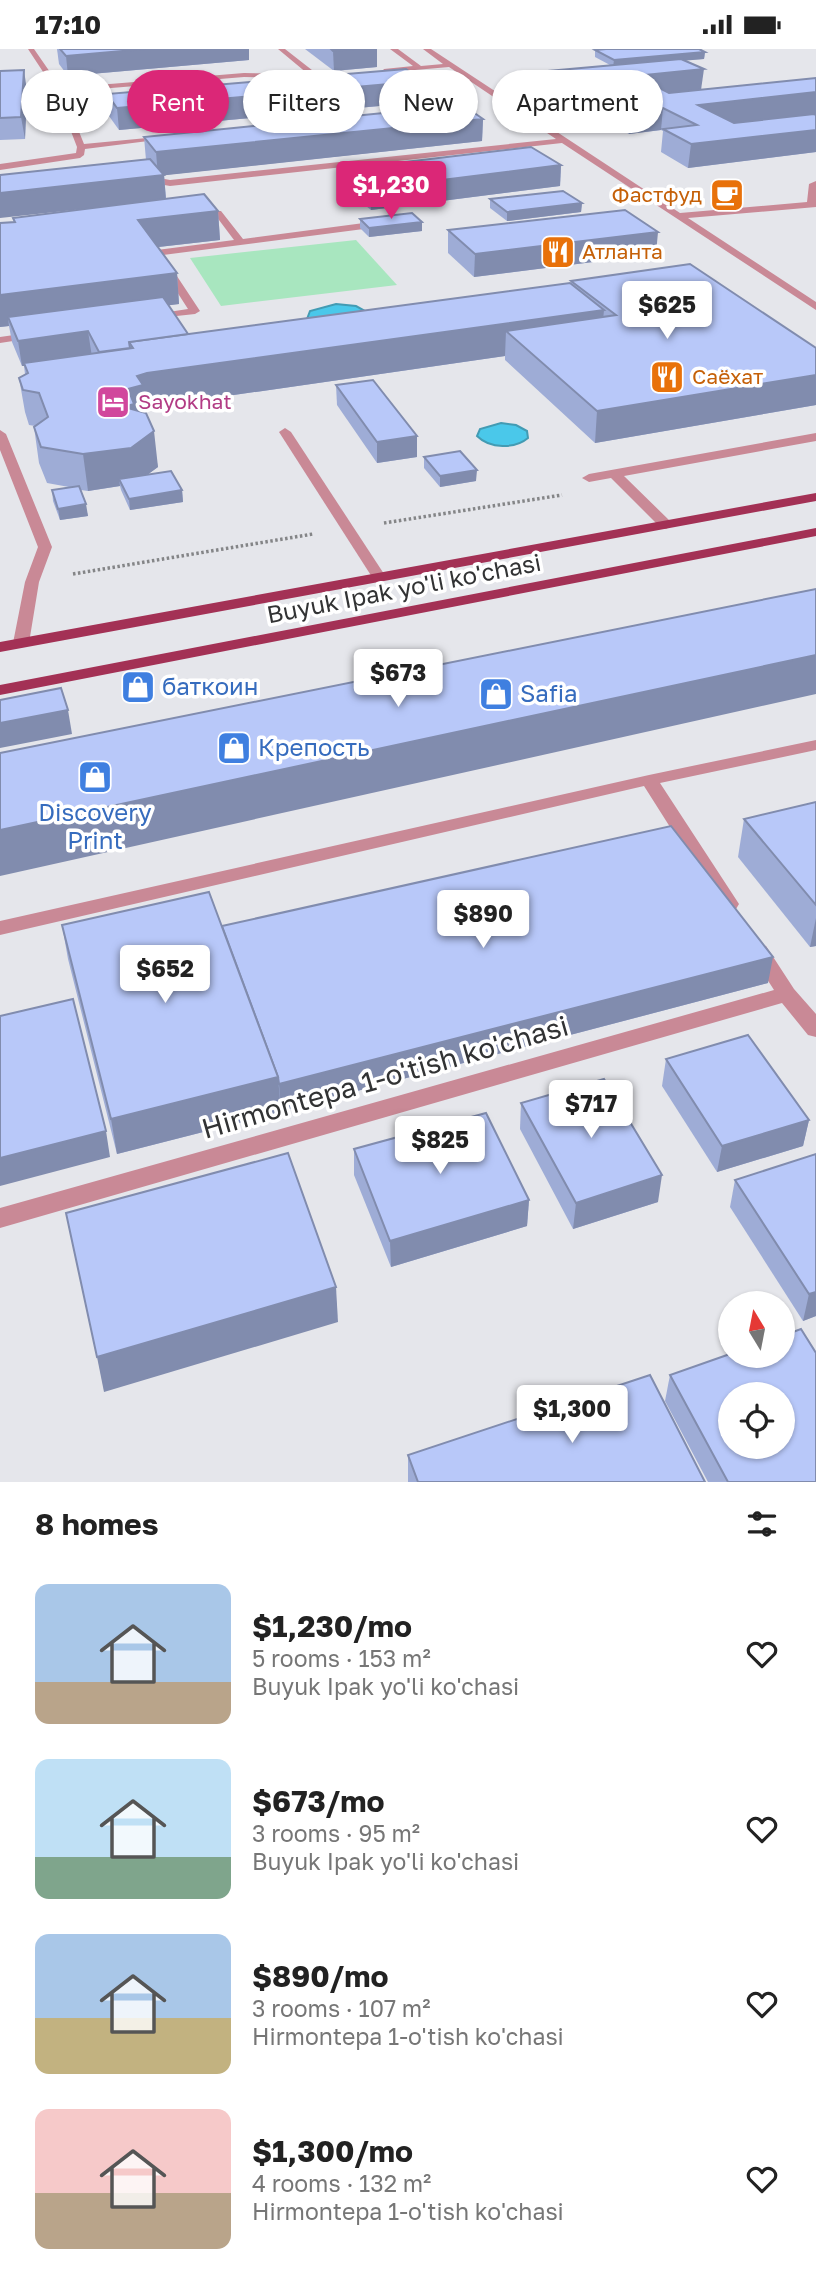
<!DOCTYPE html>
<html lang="en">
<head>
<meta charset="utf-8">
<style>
  :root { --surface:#fff; --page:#f6f6f6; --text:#222; --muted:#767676; --accent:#db2777 }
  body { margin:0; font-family:"Golos Text",sans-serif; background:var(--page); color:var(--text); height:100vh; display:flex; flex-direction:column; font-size:26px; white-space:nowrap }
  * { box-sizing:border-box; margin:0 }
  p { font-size:23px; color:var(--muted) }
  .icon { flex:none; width:38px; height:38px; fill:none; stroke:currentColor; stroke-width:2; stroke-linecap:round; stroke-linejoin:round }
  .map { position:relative; height:1433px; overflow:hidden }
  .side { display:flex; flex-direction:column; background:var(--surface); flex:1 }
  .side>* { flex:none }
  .hud { position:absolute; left:21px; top:21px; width:775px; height:63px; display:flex; gap:14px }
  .needle { width:46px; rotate:350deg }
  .tools { position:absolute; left:718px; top:1242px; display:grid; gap:14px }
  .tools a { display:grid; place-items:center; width:77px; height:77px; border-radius:50%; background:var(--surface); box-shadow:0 2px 5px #0004; font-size:35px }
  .price { position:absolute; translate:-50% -60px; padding:0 16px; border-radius:7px; background:#fff; color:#222; font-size:23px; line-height:46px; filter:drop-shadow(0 2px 4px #0008) }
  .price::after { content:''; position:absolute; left:50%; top:42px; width:21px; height:16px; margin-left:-10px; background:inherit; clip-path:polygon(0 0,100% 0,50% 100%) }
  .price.selected { background:var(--accent); color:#fff }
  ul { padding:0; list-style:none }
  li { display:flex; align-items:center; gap:21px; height:175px; padding:0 35px }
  li span { display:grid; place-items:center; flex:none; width:196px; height:140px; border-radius:14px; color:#555 }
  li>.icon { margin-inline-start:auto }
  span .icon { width:84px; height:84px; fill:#fffc; stroke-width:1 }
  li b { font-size:30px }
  h2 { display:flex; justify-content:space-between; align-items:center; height:84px; padding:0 35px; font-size:30px }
  .chip { padding:0 24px; border-radius:32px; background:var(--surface); box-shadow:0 2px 5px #0004; font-size:24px; line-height:63px }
  .chip.selected { background:var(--accent); color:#fff }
  .status { display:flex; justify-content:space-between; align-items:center; height:49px; padding:0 35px; background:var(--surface); direction:ltr }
  .status svg { height:19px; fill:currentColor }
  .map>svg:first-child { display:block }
  .green { fill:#a8e6bf }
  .water { fill:#4ac8ea; stroke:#439bb3; stroke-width:2 }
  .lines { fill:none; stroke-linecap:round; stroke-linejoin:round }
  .path { stroke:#848587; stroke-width:3.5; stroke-dasharray:2.5 2.5; stroke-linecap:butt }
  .minor { fill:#c98996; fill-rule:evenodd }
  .major { fill:#a33155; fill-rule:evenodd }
  .wall { fill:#9eacd6 }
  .shaded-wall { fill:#818cae }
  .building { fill:#b8c8f9; stroke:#818cae; stroke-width:2; fill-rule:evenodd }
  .labels { text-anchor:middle; stroke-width:7; stroke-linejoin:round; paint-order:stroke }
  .far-food-label { font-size:21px; fill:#c56008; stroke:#fff; text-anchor:start }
  .far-hotel-label { font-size:21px; fill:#b23c85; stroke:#fff; text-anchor:start }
  .street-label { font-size:24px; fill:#323334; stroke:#fff }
  .shop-label { font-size:24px; fill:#366cbe; stroke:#fff; text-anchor:start }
  .near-street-label { font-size:28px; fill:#323334; stroke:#fff }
</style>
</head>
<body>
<div class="status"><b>17:10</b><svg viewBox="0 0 49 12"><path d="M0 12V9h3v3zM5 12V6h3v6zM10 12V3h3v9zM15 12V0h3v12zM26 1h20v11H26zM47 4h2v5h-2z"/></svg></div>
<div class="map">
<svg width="816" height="1433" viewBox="0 0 816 1433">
  <rect width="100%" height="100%" fill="#e5e6eb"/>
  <polygon class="green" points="356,191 397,236 221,257 190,209"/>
  <g class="water">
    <polygon points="336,255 356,257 367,263 307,270 310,262"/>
    <path d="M501 374 516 376 527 382 528 389C515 400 490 400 477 387L480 380Z"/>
  </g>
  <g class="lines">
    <g class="path">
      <polyline points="384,474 562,446"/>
      <polyline points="73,525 313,485"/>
    </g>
    <g class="minor">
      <polygon points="28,0 34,0 61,39 244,24 308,25 278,0 285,0 317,25 336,27 317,30 244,28 63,43 84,95 168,87 172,89 85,100 84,106 80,109 0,121 0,115 76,104 77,98 55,41"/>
      <polygon points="390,0 398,0 421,17 443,15 423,0 431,0 680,164 807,153 809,135 816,132 816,158 688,169 816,253 816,261 562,94 170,137 137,131 154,128 170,131 556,90 449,18 381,24 384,20 413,17"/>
      <polygon points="221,162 243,190 379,172 384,175 379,178 163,206 200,262 195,265 149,270 149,266 188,260 152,204 157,201 234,191 216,167 194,169 189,166 194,163"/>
      <polygon points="35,283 39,284 39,288 0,294 0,288"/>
      <polygon points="285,379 291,383 386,528 384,531 374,531 372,528 279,383"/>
      <polygon points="0,381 6,385 52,498 39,533 29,594 21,599 13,594 25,533 38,498 0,401"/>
      <polygon points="816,384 816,392 624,427 671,473 673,476 666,480 661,479 611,429 589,433 582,429 589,425"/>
      <polygon points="816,691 816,701 660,734 739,855 736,860 722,860 644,737 0,886 0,872 649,726"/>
      <polygon points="759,895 766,897 794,940 816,965 816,988 808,986 782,954 0,1179 0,1159 774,941 749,902 752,897"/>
    </g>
    <g class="major">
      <polygon points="816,444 816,452 0,603 0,593"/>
      <polygon points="816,479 816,487 0,646 0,636"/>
    </g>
  </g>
  <g class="wall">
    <polygon points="57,0 249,0 249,11 68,27 59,15"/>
    <polygon points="305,0 377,0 377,18 334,22"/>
    <polygon points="595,1 705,3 704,10 685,11 702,41 734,74 816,66 816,103 688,119 661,103 663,82 661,81 629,85 606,72 607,53 602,50 565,54 547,43 548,22 610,16 595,8"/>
    <polygon points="0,22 27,42 25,90 0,91"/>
    <polygon points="107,45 423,53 119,81 109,67"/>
    <polygon points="483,70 482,92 164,126 166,150 218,162 220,191 158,198 177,224 179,255 168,256 188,285 571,235 571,232 816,299 816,356 595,394 505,311 505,307 151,358 145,360 146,364 158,418 148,425 182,441 183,453 130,461 121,441 120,437 88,442 81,441 88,467 60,471 53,452 52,441 69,438 47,434 39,414 34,378 35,377 29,376 25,363 19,329 25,325 24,317 22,317 12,293 9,277 0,278 0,174 14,173 13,169 75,161 146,111 144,88"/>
    <polygon points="561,116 560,137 371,161 346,141 346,120"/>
    <polygon points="490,150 582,154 581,163 507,172 490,159"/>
    <polygon points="360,170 422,173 422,182 369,188 360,179"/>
    <polygon points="448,181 656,205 474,228 448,204"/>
    <polygon points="336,336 417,387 417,408 377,414 337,356"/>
    <polygon points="424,408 476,432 440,438 424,419"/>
    <polygon points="816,753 816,897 810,898 738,808 744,770"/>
    <polygon points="62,876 222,879 768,934 281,1062 280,1059 281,1063 117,1105 68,910"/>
    <polygon points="666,1010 809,1071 803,1097 717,1123 662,1037"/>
    <polygon points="521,1054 658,1153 573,1180 520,1080"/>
    <polygon points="354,1100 529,1151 527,1177 391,1218 354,1126"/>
    <polygon points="816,1105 816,1267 803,1272 730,1158 735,1131"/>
    <polygon points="670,1326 816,1433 708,1433 665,1352"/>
    <polygon points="408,1406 705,1433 408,1433"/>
  </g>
  <g class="shaded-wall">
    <polygon points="145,0 249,0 249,11 68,27 66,7"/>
    <polygon points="355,0 377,0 377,18 334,22 333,2"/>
    <polygon points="705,3 704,10 613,18 614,11"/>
    <polygon points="704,20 701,41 637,48 636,27"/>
    <polygon points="24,21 27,42 25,90 21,68"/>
    <polygon points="603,29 602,50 565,54 566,32"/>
    <polygon points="423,32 423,53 119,81 117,59"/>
    <polygon points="816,43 816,65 697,78 698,56"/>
    <polygon points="663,59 661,81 629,85 631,62"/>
    <polygon points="483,70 482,92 158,127 156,103"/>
    <polygon points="816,81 816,103 688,119 691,95"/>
    <polygon points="561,116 560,137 371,161 370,140"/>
    <polygon points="164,126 166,151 0,169 0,144"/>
    <polygon points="582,154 581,163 507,172 507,163"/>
    <polygon points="218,162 220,191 141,200 138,171"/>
    <polygon points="422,173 422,182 369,188 369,179"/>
    <polygon points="658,183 656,205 474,228 475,205"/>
    <polygon points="177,224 179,255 12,277 8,268 9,277 0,278 0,246"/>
    <polygon points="604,261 601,293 506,282 505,307 151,358 145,360 147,370 124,358 128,340 137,327 147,324"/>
    <polygon points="88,282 92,308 24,314 24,317 22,317 18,292"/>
    <polygon points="816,326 816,356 595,394 597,362"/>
    <polygon points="154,382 158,418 135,435 119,430 120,437 88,442 83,405"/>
    <polygon points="417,387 417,408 377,414 377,393"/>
    <polygon points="477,421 476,432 440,438 440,427"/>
    <polygon points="182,441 183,453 130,461 129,450"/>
    <polygon points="86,455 88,467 60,471 58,460"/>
    <polygon points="816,606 816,645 0,827 0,781"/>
    <polygon points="68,661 72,685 0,699 0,674"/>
    <polygon points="816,869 816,897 810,898"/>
    <polygon points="773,908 768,934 281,1062 279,1035"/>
    <polygon points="278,1028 281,1063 117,1105 111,1070"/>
    <polygon points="809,1071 803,1097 717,1123 722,1097"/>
    <polygon points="106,1082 110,1108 0,1137 0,1109"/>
    <polygon points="662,1126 658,1153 573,1180 576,1154"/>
    <polygon points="529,1151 527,1177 391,1218 390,1192"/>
    <polygon points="336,1238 338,1273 104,1343 97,1308"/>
    <polygon points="816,1243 816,1267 803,1272 809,1245"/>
  </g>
  <g class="building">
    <polygon points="60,0 145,0 66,7"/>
    <polygon points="331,0 355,0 333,2"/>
    <polygon points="606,0 699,0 705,3 614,11 595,1"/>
    <polygon points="681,10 704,20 636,27 669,44 816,29 816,43 698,56 734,74 814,65 816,66 816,81 691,95 663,80 697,76 663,59 631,62 608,49 637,46 603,29 566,32 548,22"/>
    <polygon points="406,20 423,32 117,59 107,45"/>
    <polygon points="24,21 21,68 0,69 0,22"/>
    <polygon points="463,56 483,70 156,103 144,88"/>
    <polygon points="531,98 561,116 370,140 346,120"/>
    <polygon points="150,110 164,126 0,144 0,126"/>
    <polygon points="563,142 582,154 507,163 490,150"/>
    <polygon points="204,145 218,162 138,171 177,224 0,246 0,174 15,173 13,169"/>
    <polygon points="625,161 658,183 475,205 448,181"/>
    <polygon points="412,164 422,173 369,179 360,170"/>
    <polygon points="690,215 816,299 816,326 597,362 506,282 616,266 571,232"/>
    <polygon points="570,234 604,261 147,324 137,327 143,336 128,340 134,355 124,358 146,364 154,382 131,399 83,405 41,398 34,378 48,368 39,344 23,341 19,329 28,324 24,314 133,299 129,293"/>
    <polygon points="163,248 188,285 129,293 130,299 99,303 88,282 18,292 8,268"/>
    <polygon points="373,331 417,387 377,393 336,336"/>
    <polygon points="460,402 477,421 440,427 424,408"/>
    <polygon points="171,422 182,441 129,450 119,430"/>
    <polygon points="79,437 86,455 58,460 52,441"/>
    <polygon points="816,540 816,606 0,781 0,704"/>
    <polygon points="61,639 68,661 0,674 0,651"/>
    <polygon points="816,753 816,856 744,770"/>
    <polygon points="671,777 773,908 279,1035 278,1028 222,877"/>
    <polygon points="209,843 278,1028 111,1070 62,876"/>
    <polygon points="73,950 106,1082 0,1109 0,967"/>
    <polygon points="748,986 809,1071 722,1097 666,1010"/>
    <polygon points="604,1030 662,1126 576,1154 521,1054"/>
    <polygon points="486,1064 529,1151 390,1192 354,1100"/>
    <polygon points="288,1104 336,1238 97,1308 66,1164"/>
    <polygon points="816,1105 816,1243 809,1245 735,1131"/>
    <path d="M801 1280 816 1304V1433H728L670 1326 730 1305V1307H782V1287ZM730 1346H782V1398H730Z"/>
    <polygon points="650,1326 705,1433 418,1433 408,1406"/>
  </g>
  <defs>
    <g id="cafe-square" transform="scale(1.75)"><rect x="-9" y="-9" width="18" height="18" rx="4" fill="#e8710a" stroke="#fff"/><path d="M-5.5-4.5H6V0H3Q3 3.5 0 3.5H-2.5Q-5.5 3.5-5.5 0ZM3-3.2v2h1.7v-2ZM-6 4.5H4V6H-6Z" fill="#fff"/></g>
    <g id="restaurant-square" transform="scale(1.75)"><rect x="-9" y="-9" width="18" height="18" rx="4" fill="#e8710a" stroke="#fff"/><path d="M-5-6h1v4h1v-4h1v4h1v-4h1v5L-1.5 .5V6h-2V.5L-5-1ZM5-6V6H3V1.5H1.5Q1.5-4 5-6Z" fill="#fff"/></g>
    <g id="hotel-square" transform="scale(1.75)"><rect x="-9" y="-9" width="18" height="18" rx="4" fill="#d1479c" stroke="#fff"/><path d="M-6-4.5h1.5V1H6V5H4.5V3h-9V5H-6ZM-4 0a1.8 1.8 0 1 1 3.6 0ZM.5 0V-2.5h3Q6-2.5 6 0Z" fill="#fff"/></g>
    <g id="shop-square" transform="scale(1.75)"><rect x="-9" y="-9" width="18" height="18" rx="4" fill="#3f7fe0" stroke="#fff"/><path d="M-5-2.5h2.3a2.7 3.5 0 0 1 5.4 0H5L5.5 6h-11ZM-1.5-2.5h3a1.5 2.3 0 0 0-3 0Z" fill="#fff"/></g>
  </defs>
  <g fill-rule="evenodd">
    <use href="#cafe-square" x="727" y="146"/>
    <use href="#restaurant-square" x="558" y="203"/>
    <use href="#restaurant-square" x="667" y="328"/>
    <use href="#hotel-square" x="113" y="353"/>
    <use href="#shop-square" x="138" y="638"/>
    <use href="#shop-square" x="496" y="645"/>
    <use href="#shop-square" x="234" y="699"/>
    <use href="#shop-square" x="95" y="728"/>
  </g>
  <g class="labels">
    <g class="far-food-label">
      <text x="702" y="153" text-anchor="end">Фастфуд</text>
      <text x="582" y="210">Атланта</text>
      <text x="692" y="335">Саёхат</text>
    </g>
    <g class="far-hotel-label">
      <text x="138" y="360">Sayokhat</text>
    </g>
    <g class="street-label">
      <text transform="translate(404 540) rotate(-11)" y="8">Buyuk Ipak yo'li ko'chasi</text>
    </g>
    <g class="shop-label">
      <text x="162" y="646">баткоин</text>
      <text x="520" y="653">Safia</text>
      <text x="258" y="707">Крепость</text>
      <text x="95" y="772" text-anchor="middle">Discovery<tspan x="95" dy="28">Print</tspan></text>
    </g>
    <g class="near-street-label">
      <text transform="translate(385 1028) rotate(-16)" y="10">Hirmontepa 1-o'tish ko'chasi</text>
    </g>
  </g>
</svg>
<div class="tools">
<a><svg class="needle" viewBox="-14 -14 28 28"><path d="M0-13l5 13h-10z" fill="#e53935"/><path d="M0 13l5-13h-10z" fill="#767676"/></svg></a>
<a><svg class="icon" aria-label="locate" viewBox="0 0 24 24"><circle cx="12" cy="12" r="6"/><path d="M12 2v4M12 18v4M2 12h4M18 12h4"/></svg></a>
</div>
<b class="price selected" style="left:391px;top:172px">$1,230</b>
<b class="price" style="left:667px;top:292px">$625</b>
<b class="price" style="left:398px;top:660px">$673</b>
<b class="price" style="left:483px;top:901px">$890</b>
<b class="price" style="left:165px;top:956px">$652</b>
<b class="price" style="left:591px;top:1091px">$717</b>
<b class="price" style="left:440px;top:1127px">$825</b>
<b class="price" style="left:572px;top:1396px">$1,300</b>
<div class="hud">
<a class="chip">Buy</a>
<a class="chip selected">Rent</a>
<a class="chip">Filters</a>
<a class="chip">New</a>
<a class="chip">Apartment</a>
</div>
</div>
<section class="side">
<h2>8 homes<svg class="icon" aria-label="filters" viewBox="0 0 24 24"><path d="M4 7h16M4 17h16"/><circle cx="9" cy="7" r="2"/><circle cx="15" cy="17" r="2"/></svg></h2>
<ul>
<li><span style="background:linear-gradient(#a9c7e8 70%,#b9a48a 0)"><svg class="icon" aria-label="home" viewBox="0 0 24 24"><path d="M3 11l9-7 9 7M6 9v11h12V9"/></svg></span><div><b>$1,230/mo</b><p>5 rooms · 153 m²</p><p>Buyuk Ipak yo'li ko'chasi</p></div><svg class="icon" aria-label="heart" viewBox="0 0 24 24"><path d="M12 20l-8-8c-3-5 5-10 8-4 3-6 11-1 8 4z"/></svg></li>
<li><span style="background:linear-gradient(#bfe0f5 70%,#7fa58c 0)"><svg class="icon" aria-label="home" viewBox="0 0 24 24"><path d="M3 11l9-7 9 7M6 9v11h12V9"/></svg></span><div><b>$673/mo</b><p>3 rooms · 95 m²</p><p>Buyuk Ipak yo'li ko'chasi</p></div><svg class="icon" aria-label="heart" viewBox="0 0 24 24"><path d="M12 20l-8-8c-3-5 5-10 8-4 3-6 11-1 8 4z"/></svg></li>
<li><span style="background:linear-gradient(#a9c7e8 60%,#c2b280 0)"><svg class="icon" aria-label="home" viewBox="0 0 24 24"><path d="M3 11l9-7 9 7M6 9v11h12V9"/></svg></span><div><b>$890/mo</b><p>3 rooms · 107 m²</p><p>Hirmontepa 1-o'tish ko'chasi</p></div><svg class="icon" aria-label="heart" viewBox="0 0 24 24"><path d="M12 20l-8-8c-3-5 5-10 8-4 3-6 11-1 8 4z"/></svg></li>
<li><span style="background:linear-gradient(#f6c9c9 60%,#b9a48a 0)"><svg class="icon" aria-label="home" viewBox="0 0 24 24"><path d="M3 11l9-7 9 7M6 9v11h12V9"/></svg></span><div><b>$1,300/mo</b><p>4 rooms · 132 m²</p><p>Hirmontepa 1-o'tish ko'chasi</p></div><svg class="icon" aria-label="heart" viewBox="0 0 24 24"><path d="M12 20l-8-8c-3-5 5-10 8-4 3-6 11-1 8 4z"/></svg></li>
</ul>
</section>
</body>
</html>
